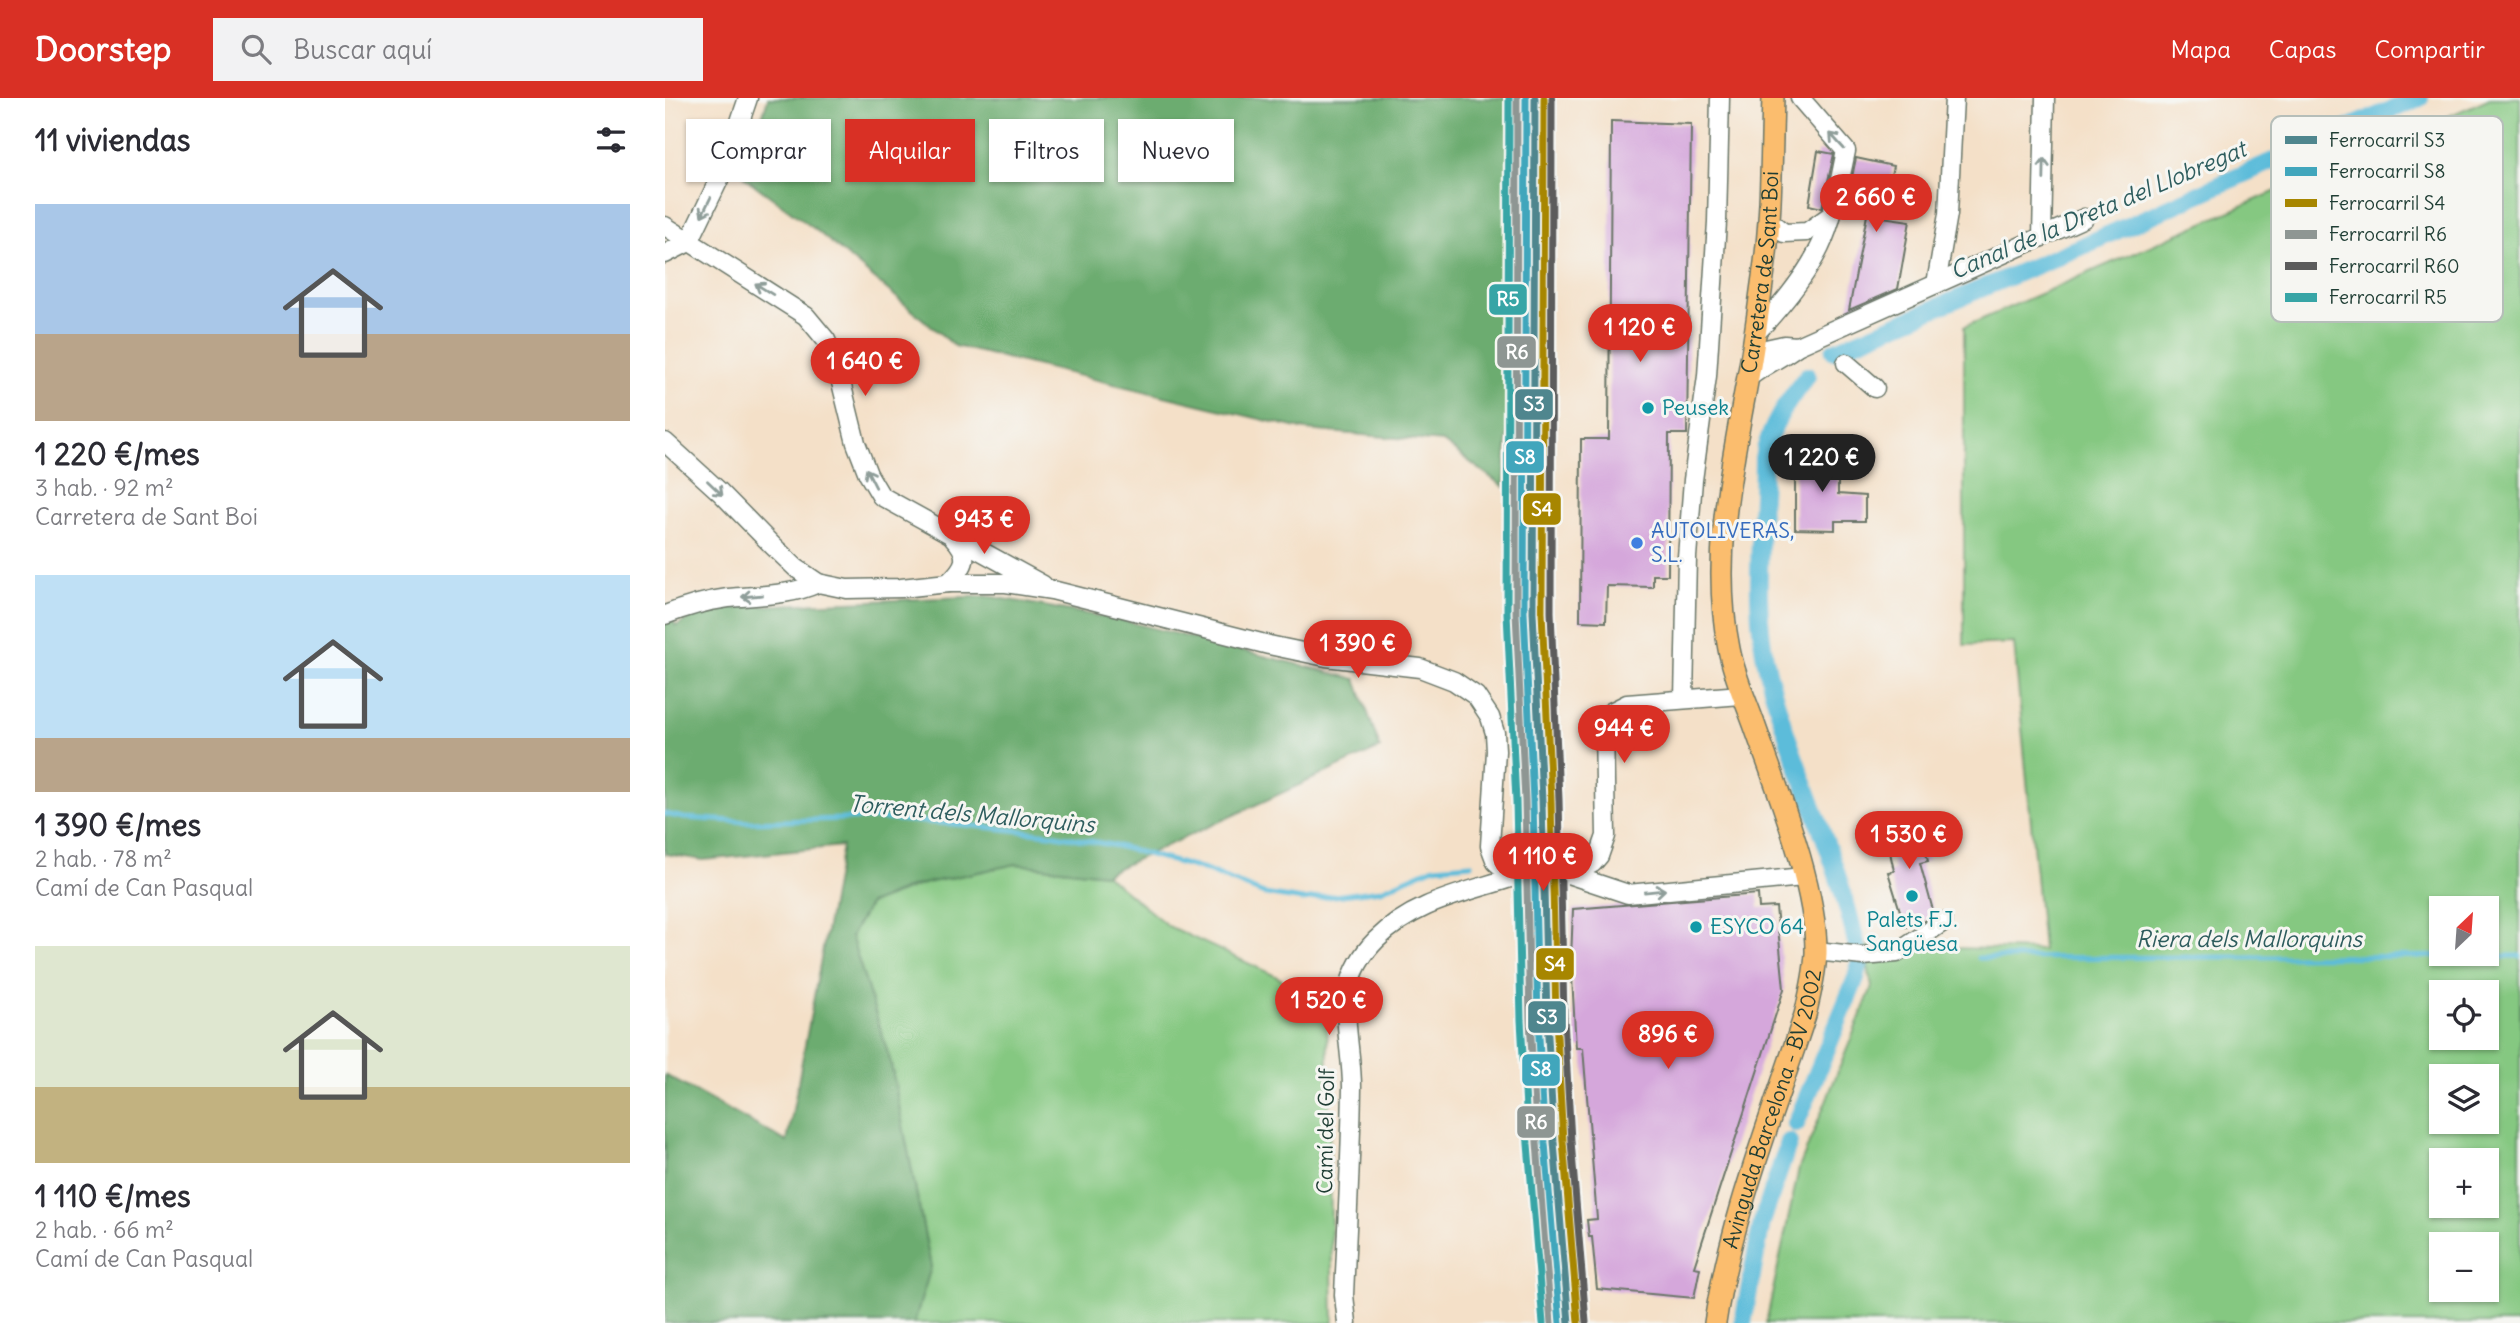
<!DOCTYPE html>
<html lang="es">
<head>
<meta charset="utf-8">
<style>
  :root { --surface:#fff; --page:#f2f2f3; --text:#2b2b33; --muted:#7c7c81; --accent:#d93025 }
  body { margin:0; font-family:Delius,sans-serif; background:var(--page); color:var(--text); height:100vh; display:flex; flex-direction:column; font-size:26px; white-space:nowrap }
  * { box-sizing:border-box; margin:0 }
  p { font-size:23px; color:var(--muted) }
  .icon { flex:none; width:38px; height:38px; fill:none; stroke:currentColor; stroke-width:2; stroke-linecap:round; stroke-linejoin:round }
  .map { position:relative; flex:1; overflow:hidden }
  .details { display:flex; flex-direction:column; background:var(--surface); width:665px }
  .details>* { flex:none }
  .guide { position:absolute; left:21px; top:21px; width:665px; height:63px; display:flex; gap:14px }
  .needle { width:46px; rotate:25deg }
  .buttons { position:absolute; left:1764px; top:798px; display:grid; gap:14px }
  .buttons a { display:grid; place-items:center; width:70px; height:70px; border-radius:0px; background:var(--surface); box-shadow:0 2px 5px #0004; font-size:35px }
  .price { position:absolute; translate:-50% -60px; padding:0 16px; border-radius:24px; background:var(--accent); color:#fff; font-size:23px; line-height:46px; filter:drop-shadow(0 2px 4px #0008) }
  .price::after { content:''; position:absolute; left:50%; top:42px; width:21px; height:16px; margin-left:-10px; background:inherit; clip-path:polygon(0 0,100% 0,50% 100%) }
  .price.on { background:#222; color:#fff }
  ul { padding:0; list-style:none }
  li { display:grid; align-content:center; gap:14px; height:371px; padding:0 35px }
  li span { display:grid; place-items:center; height:217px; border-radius:0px; color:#555 }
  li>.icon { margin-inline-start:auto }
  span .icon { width:126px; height:126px; fill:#fffc; stroke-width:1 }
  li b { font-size:30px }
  h2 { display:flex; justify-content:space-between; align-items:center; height:84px; padding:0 35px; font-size:30px }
  .pill { padding:0 24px; border-radius:0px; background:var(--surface); box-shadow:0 2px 5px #0004; font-size:24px; line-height:63px }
  .pill.on { background:var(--accent); color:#fff }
  header { display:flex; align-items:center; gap:42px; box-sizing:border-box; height:98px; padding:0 35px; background:var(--accent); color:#fff }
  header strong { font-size:33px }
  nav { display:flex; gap:38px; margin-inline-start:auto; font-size:24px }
  .search { width:490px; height:63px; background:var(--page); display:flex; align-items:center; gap:18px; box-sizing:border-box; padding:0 24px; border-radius:0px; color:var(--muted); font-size:26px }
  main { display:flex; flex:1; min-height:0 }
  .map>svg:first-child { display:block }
  .green { fill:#85c881; stroke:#52825a; stroke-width:2; fill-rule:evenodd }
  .forest { fill:#6cac6f; stroke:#467452; stroke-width:2 }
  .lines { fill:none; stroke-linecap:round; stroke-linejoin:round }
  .stream { stroke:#5cbcda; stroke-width:5 }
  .canal { stroke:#5cbcda; stroke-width:18 }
  .building { fill:#d5a7db }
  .minor-casing { stroke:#6a7668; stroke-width:21 }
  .major-casing { stroke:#6a7668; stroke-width:24 }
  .minor { stroke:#fff; stroke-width:18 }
  .major { stroke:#fbbd6e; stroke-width:21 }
  .rail-1-casing { stroke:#f6f6f2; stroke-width:12 }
  .rail-2-casing { stroke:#f6f6f2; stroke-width:12 }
  .rail-3-casing { stroke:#f6f6f2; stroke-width:12 }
  .rail-4-casing { stroke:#f6f6f2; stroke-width:12 }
  .rail-5-casing { stroke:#f6f6f2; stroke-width:12 }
  .rail-6-casing { stroke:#f6f6f2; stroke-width:12 }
  .rail-1 { stroke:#4f868e; stroke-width:7 }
  .rail-2 { stroke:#41a6bc; stroke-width:7 }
  .rail-3 { stroke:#a78600; stroke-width:7 }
  .rail-4 { stroke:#8e9693; stroke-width:7 }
  .rail-5 { stroke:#5b5b5b; stroke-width:7 }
  .rail-6 { stroke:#37a5a6; stroke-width:7 }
  .oneway { stroke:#8f9e9a }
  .culture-dot { fill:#0f9aa8; stroke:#f6f6f2; stroke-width:2.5 }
  .shop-dot { fill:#3f7fe0; stroke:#f6f6f2; stroke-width:2.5 }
  .labels { text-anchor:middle; stroke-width:6; stroke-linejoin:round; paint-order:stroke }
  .street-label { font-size:21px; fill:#1f3d34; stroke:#f6f6f2 }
  .culture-label { font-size:21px; fill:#0d838f; stroke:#f6f6f2; text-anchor:start }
  .shop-label { font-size:21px; fill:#366cbe; stroke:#f6f6f2; text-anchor:start }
  .water-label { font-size:23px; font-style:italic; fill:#2e5d5e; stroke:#f6f6f2 }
  .key { fill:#f6f6f2; stroke:#b6beb9; stroke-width:2 }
  .key-label { font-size:19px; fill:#1f3d34 }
  .line-badge { stroke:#f6f6f2; stroke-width:2.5 }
  .badge-label { font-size:19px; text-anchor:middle; font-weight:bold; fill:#fff }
</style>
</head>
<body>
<header>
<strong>Doorstep</strong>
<div class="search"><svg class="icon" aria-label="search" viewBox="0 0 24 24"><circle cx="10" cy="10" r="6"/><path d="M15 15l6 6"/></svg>Buscar aquí</div>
<nav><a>Mapa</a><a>Capas</a><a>Compartir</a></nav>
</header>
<main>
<section class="details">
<h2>11 viviendas<svg class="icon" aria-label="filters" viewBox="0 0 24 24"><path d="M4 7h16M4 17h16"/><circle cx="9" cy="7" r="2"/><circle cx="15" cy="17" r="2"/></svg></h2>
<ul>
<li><span style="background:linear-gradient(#a9c7e8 60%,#b9a48a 0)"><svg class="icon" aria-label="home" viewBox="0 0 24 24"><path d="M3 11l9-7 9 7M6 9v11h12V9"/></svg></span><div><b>1 220 €/mes</b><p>3 hab. · 92 m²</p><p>Carretera de Sant Boi</p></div></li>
<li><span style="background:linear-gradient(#bfe0f5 75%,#b9a48a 0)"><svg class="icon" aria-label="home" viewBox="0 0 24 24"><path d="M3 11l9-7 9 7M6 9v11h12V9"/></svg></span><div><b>1 390 €/mes</b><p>2 hab. · 78 m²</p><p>Camí de Can Pasqual</p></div></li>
<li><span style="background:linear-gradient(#dfe7d0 65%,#c2b280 0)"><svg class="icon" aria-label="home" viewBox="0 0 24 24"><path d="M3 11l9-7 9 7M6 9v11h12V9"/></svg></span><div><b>1 110 €/mes</b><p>2 hab. · 66 m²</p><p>Camí de Can Pasqual</p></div></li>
</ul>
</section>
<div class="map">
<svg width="1855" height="1225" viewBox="0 0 1855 1225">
  <rect width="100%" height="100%" fill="#f6f6f2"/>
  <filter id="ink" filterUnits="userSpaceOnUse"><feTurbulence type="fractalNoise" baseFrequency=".0143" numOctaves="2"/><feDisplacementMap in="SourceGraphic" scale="14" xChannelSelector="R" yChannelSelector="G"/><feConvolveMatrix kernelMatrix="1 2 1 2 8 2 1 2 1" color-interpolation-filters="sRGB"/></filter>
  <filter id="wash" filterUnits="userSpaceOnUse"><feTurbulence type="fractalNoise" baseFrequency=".00686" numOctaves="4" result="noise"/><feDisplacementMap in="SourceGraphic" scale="28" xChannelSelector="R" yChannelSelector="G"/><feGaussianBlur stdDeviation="1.57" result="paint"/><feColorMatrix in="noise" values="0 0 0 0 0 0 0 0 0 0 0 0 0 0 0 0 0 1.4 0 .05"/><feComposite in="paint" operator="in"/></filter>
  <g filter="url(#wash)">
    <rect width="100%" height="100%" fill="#f4e0c8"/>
    <g class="green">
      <path d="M1825 0H1855V1225H1101L1134 1070 1207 889 1199 848 1378 852 1349 545 1299 547V229ZM1776 810H1822V856H1776ZM1776 894H1822V940H1776ZM1776 978H1822V1024H1776ZM1776 1062H1822V1108H1776ZM1776 1146H1822V1192H1776Z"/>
      <polygon points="351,766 440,776 503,828 613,879 662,916 668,1225 249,1225 266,1169 225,962 186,838 205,806 261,785"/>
    </g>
    <g class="forest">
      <polygon points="103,0 857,0 857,74 852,126 855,182 839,389 778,344 641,332 290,248 151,132 79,79"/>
      <polygon points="323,498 456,522 691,581 715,650 440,776 351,766 248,788 204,806 186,838 225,962 266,1169 249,1225 0,1225 0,977 122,1044 177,748 38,762 0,756 0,510 11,528 42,510"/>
    </g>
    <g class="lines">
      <g class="stream">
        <polyline points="0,716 19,720 85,724 208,720 300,727 385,736 452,748 540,772 599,796 638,802 716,792 769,769 806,766"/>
        <polyline points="1313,860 1855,858"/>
      </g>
      <g class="canal">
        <polyline points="1169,253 1429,143 1666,37 1755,0"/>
        <path d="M1142 278C1122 304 1105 328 1098 360 1098 429 1086 506 1103 574 1126 667 1172 755 1192 849"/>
        <polyline points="1131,1026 1191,880 1194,867"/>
        <polyline points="1078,1225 1097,1124 1124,1044"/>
      </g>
    </g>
    <g id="blocks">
      <g class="building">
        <polygon points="946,23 1026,26 1022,336 1004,336 1003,477 988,477 988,489 942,488 941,524 915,523 916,341 944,341"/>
        <polygon points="1153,53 1169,56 1157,110 1144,107"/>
        <polygon points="1191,60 1228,68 1217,119 1245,123 1233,191 1184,212 1202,117 1180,113"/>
        <polygon points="1130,350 1159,351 1159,366 1173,366 1173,396 1200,398 1200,423 1170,423 1170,432 1130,431"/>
        <polygon points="1251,718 1263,763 1255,765 1269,816 1256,825 1240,829 1223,774 1229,773 1219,726"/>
        <polygon points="1093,796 1094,810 1111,809 1119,891 1029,1169 1035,1170 1029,1200 932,1191 927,1139 924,1139 922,1122 932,1121 918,950 911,950 906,861 908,811"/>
      </g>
    </g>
  </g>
  <g filter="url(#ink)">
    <use href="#blocks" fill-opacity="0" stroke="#6a7668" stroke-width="2"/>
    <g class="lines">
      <g class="minor-casing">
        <g id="minor">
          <polyline points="1104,123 1119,135 1142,134 1166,117"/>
          <polyline points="0,128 141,218 161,242 172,268 191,345 203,376 216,398 378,487"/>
          <polyline points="1377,139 1380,0"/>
          <polyline points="0,156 24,144 59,71 83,0"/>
          <polyline points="1271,186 1283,116 1289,0"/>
          <path d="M1089 237C1114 211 1139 182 1155 149 1169 120 1174 85 1181 53L1135 0"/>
          <polyline points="1087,254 1119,247 1132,248"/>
          <polyline points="1181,265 1210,290"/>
          <path d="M1083 280C1099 267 1116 260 1132 248L1419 120"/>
          <polyline points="0,344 55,394 108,448 131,470 153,485 182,491 236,490 283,485 341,485 387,492 604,547 661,559 755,570 789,583 811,598 825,619 830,635 831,653 825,748 831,764 838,770 854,777 911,774 928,765 934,758 941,738 939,629 946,614 962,606 1076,597"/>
          <path d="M283 485C301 468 306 458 288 439"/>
          <path d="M0 517C20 509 41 503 63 500 94 497 125 498 153 485"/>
          <polyline points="1019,601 1022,459 1028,382 1042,278 1052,124 1055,0"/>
          <polyline points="900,775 963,796 1138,779"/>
          <polyline points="1151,853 1198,858 1232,855 1278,824"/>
          <path d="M682 1225 679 1197C682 1128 686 1058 687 989 687 957 678 925 683 893 687 875 697 856 711 842 751 802 803 795 854 777"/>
        </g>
      </g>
      <g class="major-casing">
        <g id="major">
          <path id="s1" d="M1050 1225C1066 1118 1107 1019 1140 917 1145 897 1150 876 1151 855 1152 788 1111 689 1089 626 1080 601 1069 577 1064 551 1046 462 1066 372 1082 284 1089 249 1093 214 1098 179 1107 120 1106 60 1108 0"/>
        </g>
      </g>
      <use href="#minor" class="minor"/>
      <use href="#major" class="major"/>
      <g class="rail-1-casing">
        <polyline id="rail-1" points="870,0 868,514 877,702 882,921 889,1044 904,1225"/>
      </g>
      <g class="rail-2-casing">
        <polyline id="rail-2" points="861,0 859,514 868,702 873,921 880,1045 895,1225"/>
      </g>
      <g class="rail-3-casing">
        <polyline id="rail-3" points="879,0 877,514 886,702 891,921 898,1043 913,1224"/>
      </g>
      <g class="rail-4-casing">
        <polyline id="rail-4" points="852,0 851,515 860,703 865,922 872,1045 886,1225"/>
      </g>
      <g class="rail-5-casing">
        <polyline id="rail-5" points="887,0 886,514 894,702 899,920 906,1043 921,1224"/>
      </g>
      <g class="rail-6-casing">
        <polyline id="rail-6" points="844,0 842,515 851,703 856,922 863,1046 878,1225"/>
      </g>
      <use href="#rail-1" class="rail-1"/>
      <use href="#rail-2" class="rail-2"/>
      <use href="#rail-3" class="rail-3"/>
      <use href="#rail-4" class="rail-4"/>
      <use href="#rail-5" class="rail-5"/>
      <use href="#rail-6" class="rail-6"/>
    </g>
    <defs><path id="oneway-shaft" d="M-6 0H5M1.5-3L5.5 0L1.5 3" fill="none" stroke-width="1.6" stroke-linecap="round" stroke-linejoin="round" transform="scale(1.75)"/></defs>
    <g class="oneway">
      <use href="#oneway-shaft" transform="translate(1172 43) rotate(-132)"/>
      <use href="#oneway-shaft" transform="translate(1379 71) rotate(-89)"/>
      <use href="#oneway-shaft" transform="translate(41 109) rotate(116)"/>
      <use href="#oneway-shaft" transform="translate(99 191) rotate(-148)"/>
      <use href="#oneway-shaft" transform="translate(206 380) rotate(-117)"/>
      <use href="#oneway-shaft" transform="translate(50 390) rotate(44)"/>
      <use href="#oneway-shaft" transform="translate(87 498) rotate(175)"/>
      <use href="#oneway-shaft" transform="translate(990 793) rotate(-6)"/>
    </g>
  </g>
  <g class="culture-dot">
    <circle cx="983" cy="310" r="7"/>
    <circle cx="1247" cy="798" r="7"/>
    <circle cx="1031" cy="829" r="7"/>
  </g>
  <circle class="shop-dot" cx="972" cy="445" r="7"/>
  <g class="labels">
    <g class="street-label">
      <text dy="7" stroke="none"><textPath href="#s1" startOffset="1082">Carretera de Sant Boi</textPath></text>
      <text dy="7" stroke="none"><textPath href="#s1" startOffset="222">Avinguda Barcelona - BV 2002</textPath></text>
      <text transform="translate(661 1033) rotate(-89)" y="7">Camí del Golf</text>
    </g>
    <g class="culture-label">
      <text x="997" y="317">Peusek</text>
      <text x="1247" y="829" text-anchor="middle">Palets F.J.<tspan x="1247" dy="24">Sangüesa</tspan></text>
      <text x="1045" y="836">ESYCO 64</text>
    </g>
    <g class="shop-label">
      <text x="986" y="440">AUTOLIVERAS,<tspan x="986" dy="24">S.L.</tspan></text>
    </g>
    <g class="water-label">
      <text transform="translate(1433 112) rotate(-23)" y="8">Canal de la Dreta del Llobregat</text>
      <text transform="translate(307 716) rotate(5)" y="8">Torrent dels Mallorquins</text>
      <text x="1584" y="849">Riera dels Mallorquins</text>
    </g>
  </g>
  <rect x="1606" y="18" width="232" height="206" rx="10" class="key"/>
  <rect x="1620" y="38" width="32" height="8" fill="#4f868e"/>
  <rect x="1620" y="69" width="32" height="9" fill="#41a6bc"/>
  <rect x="1620" y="101" width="32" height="8" fill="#a78600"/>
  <rect x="1620" y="132" width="32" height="9" fill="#8e9693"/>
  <rect x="1620" y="164" width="32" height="8" fill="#5b5b5b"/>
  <rect x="1620" y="195" width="32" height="9" fill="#37a5a6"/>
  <g class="key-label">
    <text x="1664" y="49">Ferrocarril S3</text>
    <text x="1664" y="80">Ferrocarril S8</text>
    <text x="1664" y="112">Ferrocarril S4</text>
    <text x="1664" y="143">Ferrocarril R6</text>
    <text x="1664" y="175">Ferrocarril R60</text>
    <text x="1664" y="206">Ferrocarril R5</text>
  </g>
  <g class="line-badge">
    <rect x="823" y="185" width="40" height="33" rx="7" fill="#37a5a6"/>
    <rect x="831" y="237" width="41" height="34" rx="7" fill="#8e9693"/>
    <rect x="849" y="290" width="40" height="33" rx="7" fill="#4f868e"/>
    <rect x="840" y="342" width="40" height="34" rx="7" fill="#41a6bc"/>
    <rect x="857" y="394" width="40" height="34" rx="7" fill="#a78600"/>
    <rect x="870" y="849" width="40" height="34" rx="7" fill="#a78600"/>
    <rect x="862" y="902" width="40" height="34" rx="7" fill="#4f868e"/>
    <rect x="856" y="955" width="40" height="34" rx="7" fill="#41a6bc"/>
    <rect x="851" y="1007" width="40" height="34" rx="7" fill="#8e9693"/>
  </g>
  <g class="badge-label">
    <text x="843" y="208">R5</text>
    <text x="852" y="261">R6</text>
    <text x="869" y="313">S3</text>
    <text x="860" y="366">S8</text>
    <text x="877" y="418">S4</text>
    <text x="890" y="873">S4</text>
    <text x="882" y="926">S3</text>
    <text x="876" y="978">S8</text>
    <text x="871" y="1031">R6</text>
  </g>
</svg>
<div class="buttons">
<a><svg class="needle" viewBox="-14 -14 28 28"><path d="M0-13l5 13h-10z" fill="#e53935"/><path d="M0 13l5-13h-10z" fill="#7c7c81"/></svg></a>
<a><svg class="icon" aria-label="locate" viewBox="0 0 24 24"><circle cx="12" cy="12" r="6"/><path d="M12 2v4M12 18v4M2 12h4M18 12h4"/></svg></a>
<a><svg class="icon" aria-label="layers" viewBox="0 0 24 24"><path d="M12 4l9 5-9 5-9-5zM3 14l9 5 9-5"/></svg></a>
<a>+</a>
<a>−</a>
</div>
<b class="price" style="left:1211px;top:136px">2 660 €</b>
<b class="price" style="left:975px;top:266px">1 120 €</b>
<b class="price" style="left:200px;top:300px">1 640 €</b>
<b class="price on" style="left:1157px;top:396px">1 220 €</b>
<b class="price" style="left:319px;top:458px">943 €</b>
<b class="price" style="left:693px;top:582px">1 390 €</b>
<b class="price" style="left:959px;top:667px">944 €</b>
<b class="price" style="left:1244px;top:773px">1 530 €</b>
<b class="price" style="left:878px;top:795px">1 110 €</b>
<b class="price" style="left:664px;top:939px">1 520 €</b>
<b class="price" style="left:1003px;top:973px">896 €</b>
<div class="guide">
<a class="pill">Comprar</a>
<a class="pill on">Alquilar</a>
<a class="pill">Filtros</a>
<a class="pill">Nuevo</a>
</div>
</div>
</main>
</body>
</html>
